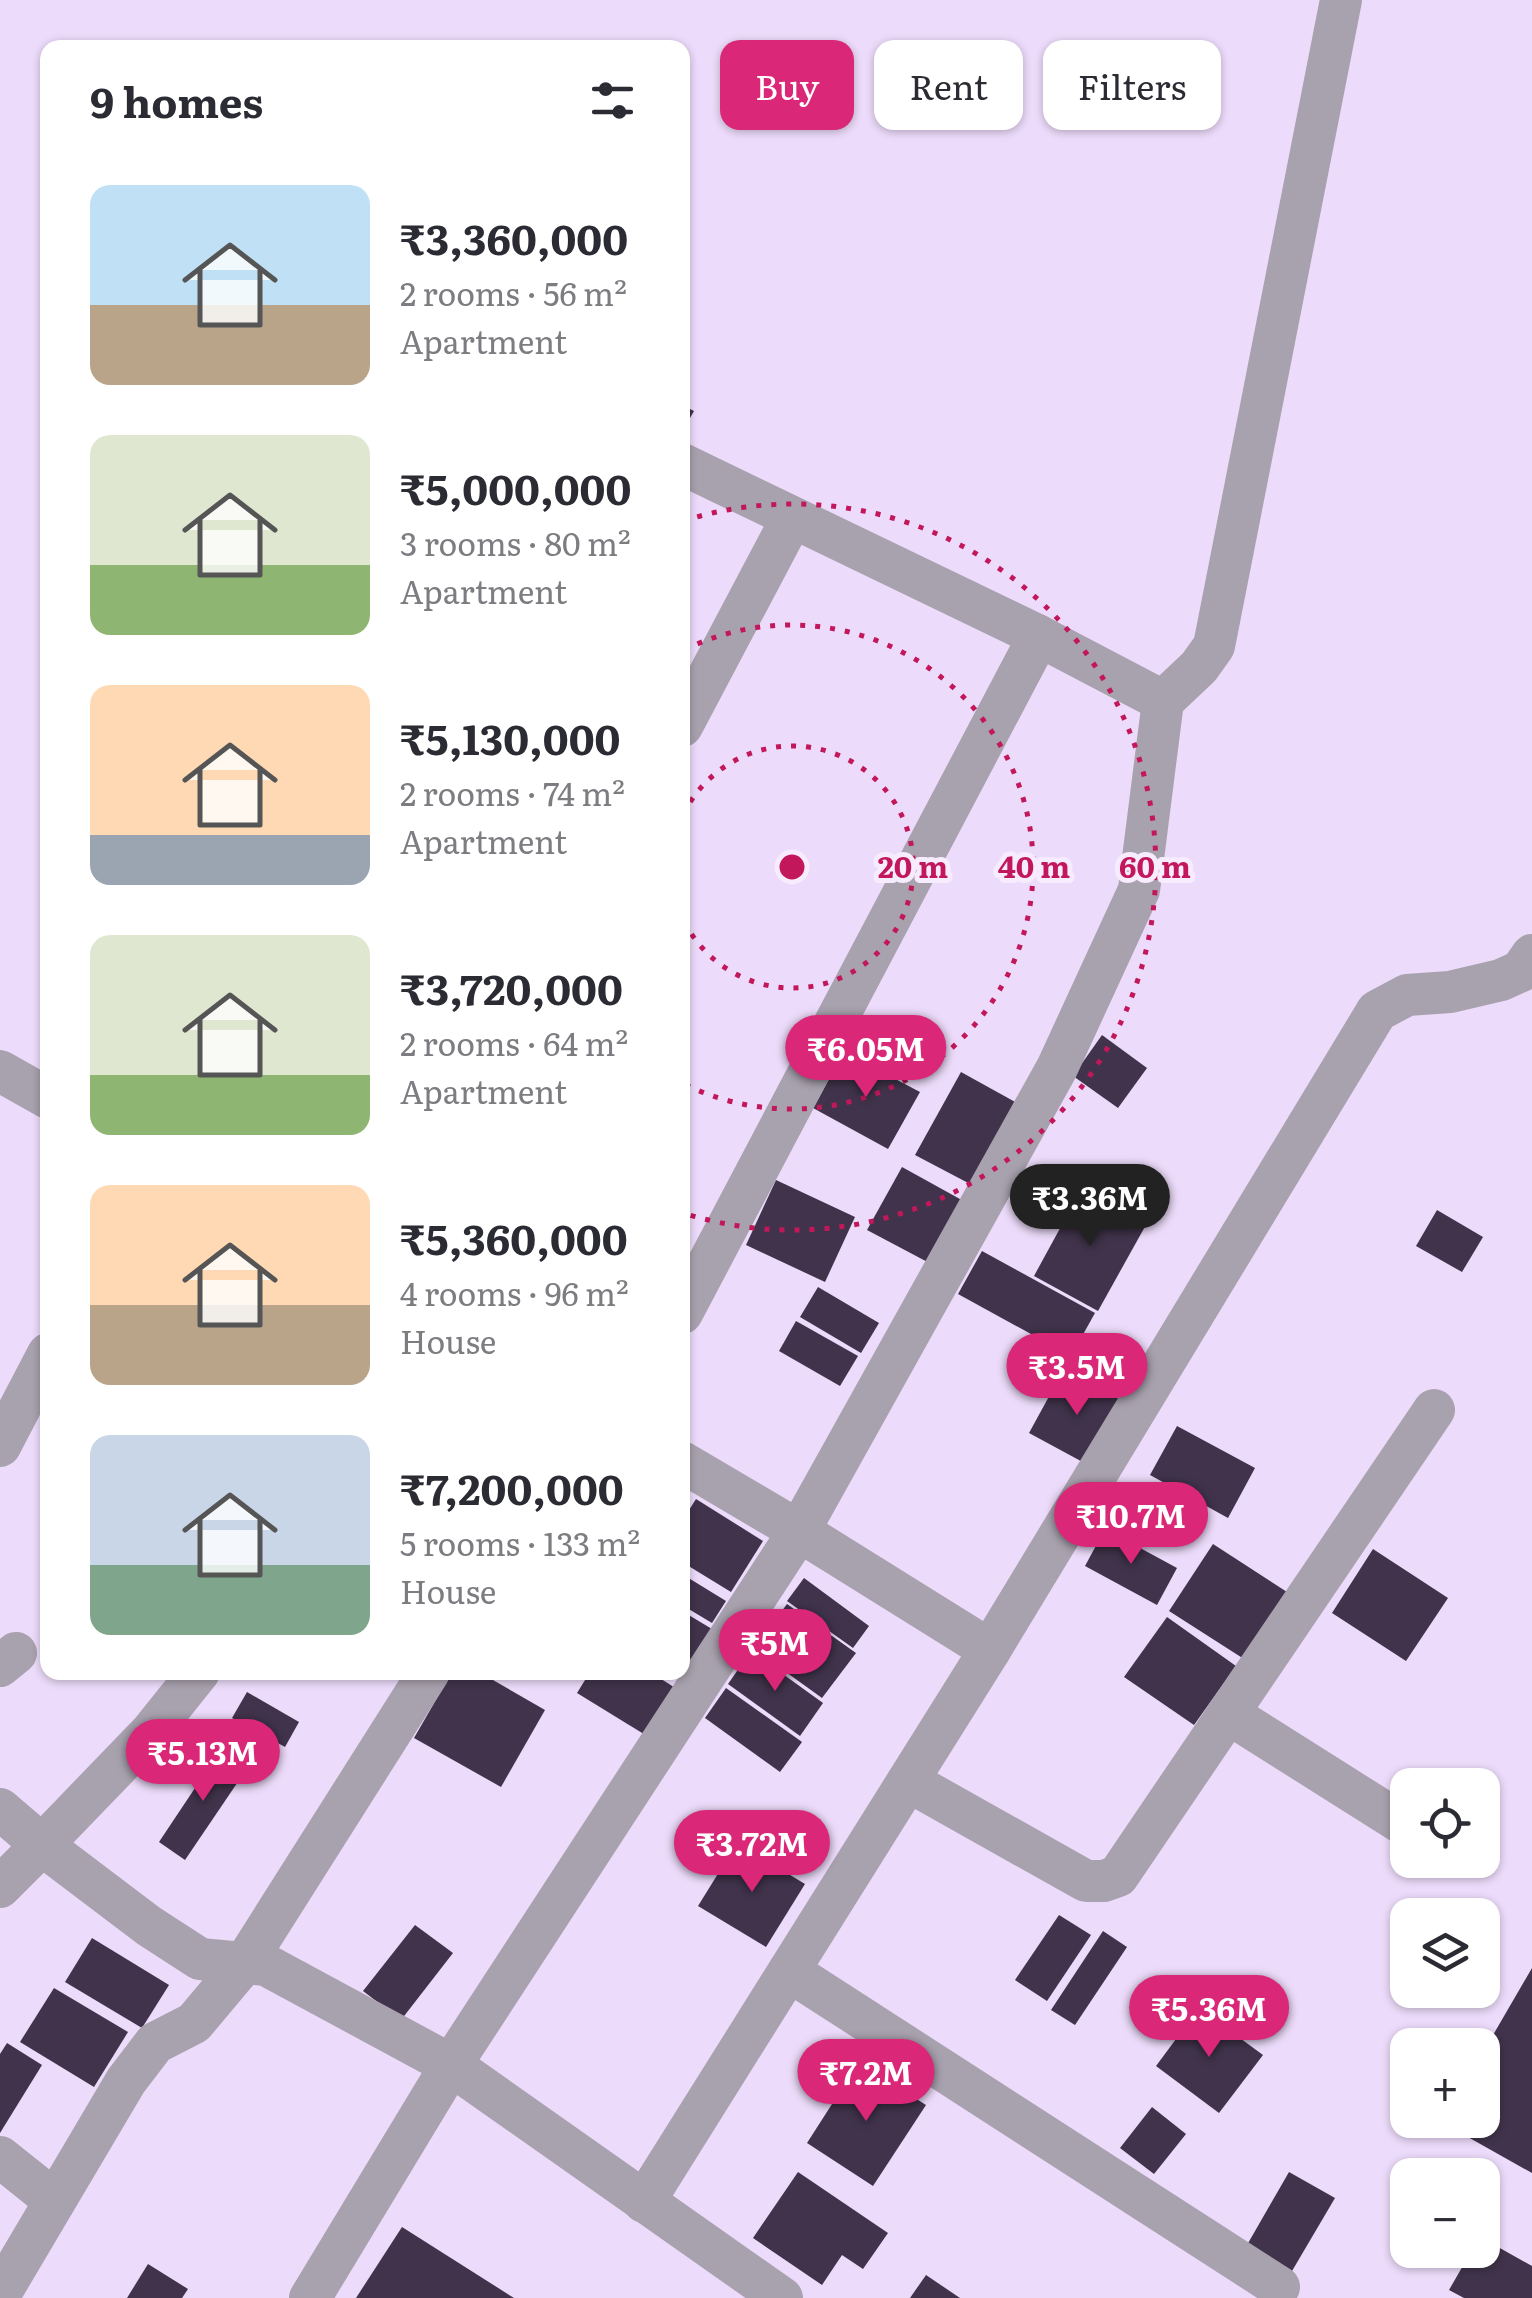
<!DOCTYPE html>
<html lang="en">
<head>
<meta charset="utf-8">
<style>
  :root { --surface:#fff; --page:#f7f7f7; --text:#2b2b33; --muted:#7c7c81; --accent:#db2777 }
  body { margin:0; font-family:Literata,serif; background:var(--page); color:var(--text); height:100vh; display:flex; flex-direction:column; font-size:38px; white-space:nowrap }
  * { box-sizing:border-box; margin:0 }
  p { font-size:32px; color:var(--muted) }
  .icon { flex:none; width:55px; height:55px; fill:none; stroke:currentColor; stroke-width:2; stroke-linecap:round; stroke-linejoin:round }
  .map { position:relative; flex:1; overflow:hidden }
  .side { position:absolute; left:40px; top:40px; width:650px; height:1640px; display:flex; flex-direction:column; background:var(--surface); border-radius:20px; box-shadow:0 2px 8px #0004 }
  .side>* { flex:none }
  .guide { position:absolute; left:720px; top:40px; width:660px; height:90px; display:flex; gap:20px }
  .controls { position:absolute; left:1390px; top:1768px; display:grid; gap:20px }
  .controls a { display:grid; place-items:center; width:110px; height:110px; border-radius:20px; background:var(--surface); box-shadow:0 2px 8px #0004; font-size:50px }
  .price { position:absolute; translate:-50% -85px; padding:0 22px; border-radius:35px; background:var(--accent); color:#fff; font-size:32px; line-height:65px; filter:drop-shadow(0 2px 5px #0008) }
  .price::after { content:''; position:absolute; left:50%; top:60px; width:30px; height:22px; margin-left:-15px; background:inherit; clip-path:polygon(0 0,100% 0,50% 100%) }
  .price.on { background:#222; color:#fff }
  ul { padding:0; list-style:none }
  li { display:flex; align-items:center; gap:30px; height:250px; padding:0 50px }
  li span { display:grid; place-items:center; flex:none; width:280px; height:200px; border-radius:20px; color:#555 }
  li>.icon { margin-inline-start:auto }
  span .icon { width:120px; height:120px; fill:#fffc; stroke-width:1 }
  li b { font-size:42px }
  h2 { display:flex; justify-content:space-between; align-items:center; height:120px; padding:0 50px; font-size:42px }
  .pill { padding:0 35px; border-radius:20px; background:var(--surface); box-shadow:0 2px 8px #0004; font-size:35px; line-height:90px }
  .pill.on { background:var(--accent); color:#fff }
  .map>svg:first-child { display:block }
  .building { fill:#40334b }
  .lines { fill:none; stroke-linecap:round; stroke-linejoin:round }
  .minor { stroke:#a8a1ae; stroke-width:42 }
  .ring { fill:none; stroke:#c2185b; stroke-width:5; stroke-dasharray:5 10 }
  .centre { fill:#c2185b; stroke:#f6ecfe; stroke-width:5 }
  .ring-label { font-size:30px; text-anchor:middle; font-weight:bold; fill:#c2185b; stroke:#f6ecfe; stroke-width:10; stroke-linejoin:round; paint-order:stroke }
</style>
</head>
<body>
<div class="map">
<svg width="1532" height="2298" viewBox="0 0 1532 2298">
  <rect width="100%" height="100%" fill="#ecdbfa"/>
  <g class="building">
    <polygon points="682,405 694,411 682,432"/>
    <polygon points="1102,1035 1147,1068 1118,1108 1073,1076"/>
    <polygon points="844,1052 920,1092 888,1149 813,1108"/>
    <polygon points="961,1072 1017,1103 972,1185 915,1155"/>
    <polygon points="902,1167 969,1204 935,1266 867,1230"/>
    <polygon points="776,1180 855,1217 825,1282 746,1245"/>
    <polygon points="1082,1188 1147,1223 1098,1311 1034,1276"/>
    <polygon points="1437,1210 1483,1237 1462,1272 1416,1246"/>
    <polygon points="982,1251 1095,1313 1071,1356 958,1294"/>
    <polygon points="818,1287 879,1323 861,1353 800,1317"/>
    <polygon points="796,1321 858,1356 840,1386 779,1351"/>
    <polygon points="1064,1369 1125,1402 1090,1466 1029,1433"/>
    <polygon points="1177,1426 1255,1468 1228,1518 1150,1475"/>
    <polygon points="696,1499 763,1541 731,1592 682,1562 682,1521"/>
    <polygon points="1105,1529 1177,1568 1157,1605 1085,1566"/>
    <polygon points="1213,1544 1287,1592 1244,1659 1169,1611"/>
    <polygon points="1373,1549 1448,1598 1406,1661 1332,1613"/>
    <polygon points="682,1574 726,1601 712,1623 682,1605"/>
    <polygon points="804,1578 869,1626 853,1648 787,1601"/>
    <polygon points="787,1604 856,1653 822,1698 754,1649"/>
    <polygon points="682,1611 712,1629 681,1679 671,1672 682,1672"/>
    <polygon points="1167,1617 1236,1666 1194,1725 1124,1677"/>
    <polygon points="751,1651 823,1703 800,1736 728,1684"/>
    <polygon points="452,1672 479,1672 545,1710 501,1787 414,1738"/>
    <polygon points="590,1672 650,1672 677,1689 647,1736 577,1693"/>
    <polygon points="726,1688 802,1742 780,1772 705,1718"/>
    <polygon points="247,1692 299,1722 285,1747 232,1718"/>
    <polygon points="221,1749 248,1767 185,1860 159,1842"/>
    <polygon points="737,1843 805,1884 766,1947 698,1906"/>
    <polygon points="1059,1915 1091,1935 1047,2001 1015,1980"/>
    <polygon points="415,1925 453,1953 401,2020 363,1991"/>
    <polygon points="1103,1931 1127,1947 1075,2025 1051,2010"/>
    <polygon points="92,1938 169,1985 142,2028 65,1982"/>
    <polygon points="1408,1941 1408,1969 1395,1962"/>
    <polygon points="1532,1968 1532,2173 1443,2123 1444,2120 1482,2120 1482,2054"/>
    <polygon points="54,1988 128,2032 94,2087 20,2042"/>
    <polygon points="1199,2008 1263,2055 1219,2113 1156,2066"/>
    <polygon points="7,2043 42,2065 0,2133 0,2054"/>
    <polygon points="859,2062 926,2105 873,2186 807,2143"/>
    <polygon points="1152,2107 1186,2134 1154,2174 1120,2148"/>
    <polygon points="798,2172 888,2233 863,2269 842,2255 822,2285 753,2238"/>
    <polygon points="1289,2172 1335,2198 1292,2271 1247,2245"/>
    <polygon points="402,2227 514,2298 356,2298"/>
    <polygon points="1482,2238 1532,2266 1532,2298 1464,2298 1449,2290 1472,2250 1482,2250"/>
    <polygon points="148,2264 188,2289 182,2298 127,2298"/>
    <polygon points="926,2275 960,2298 910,2298"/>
  </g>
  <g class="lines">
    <g class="minor">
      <polyline points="682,464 1039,636 1163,701 1199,667 1214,646 1341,0"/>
      <polyline points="682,726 792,518"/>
      <polyline points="0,1071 48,1098"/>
      <polyline points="682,1313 1039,636"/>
      <polyline points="0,1446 48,1354"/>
      <polyline points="682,1462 799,1531 990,1650"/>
      <polyline points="0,1666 16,1653"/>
      <polyline points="1229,1714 1408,1827"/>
      <polyline points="908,1781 1086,1881 1104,1881 1118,1876 1434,1410"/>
      <polyline points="0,1809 42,1845 151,1732 199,1672"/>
      <polyline points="0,1887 42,1845 149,1926 200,1959 266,1965 451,2065 782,2298"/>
      <polyline points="789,1971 1279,2287"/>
      <polyline points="0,2157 54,2200"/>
      <polyline points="644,2202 990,1650 1377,1011 1407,995 1450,992 1501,980 1521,971 1532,955"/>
      <polyline points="0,2294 126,2081 155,2043 194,2023 246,1961 429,1672"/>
      <polyline points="310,2298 451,2065 799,1531 1057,1068 1139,890 1163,701"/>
    </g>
  </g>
  <g class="ring">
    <path d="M683 815A121 121 0 1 1 683 919"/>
    <path d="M684 650A242 242 0 1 1 684 1084"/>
    <path d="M683 521A363 363 0 1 1 683 1213"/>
  </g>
  <circle cx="792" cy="867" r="15" class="centre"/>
  <g class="ring-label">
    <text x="913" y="878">20 m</text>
    <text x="1034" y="878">40 m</text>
    <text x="1155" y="878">60 m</text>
  </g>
</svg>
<div class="controls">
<a><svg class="icon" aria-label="locate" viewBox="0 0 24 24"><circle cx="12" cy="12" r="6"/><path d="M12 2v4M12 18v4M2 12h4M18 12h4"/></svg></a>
<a><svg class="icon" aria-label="layers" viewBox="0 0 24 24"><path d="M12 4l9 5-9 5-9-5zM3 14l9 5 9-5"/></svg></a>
<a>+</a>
<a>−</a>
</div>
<b class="price" style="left:866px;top:1100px">₹6.05M</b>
<b class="price on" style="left:1090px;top:1249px">₹3.36M</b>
<b class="price" style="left:1077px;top:1418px">₹3.5M</b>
<b class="price" style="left:1131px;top:1567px">₹10.7M</b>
<b class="price" style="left:775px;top:1694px">₹5M</b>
<b class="price" style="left:203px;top:1804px">₹5.13M</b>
<b class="price" style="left:752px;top:1895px">₹3.72M</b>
<b class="price" style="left:1209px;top:2060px">₹5.36M</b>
<b class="price" style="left:866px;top:2124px">₹7.2M</b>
<div class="guide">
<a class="pill on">Buy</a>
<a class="pill">Rent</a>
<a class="pill">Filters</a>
</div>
<section class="side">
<h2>9 homes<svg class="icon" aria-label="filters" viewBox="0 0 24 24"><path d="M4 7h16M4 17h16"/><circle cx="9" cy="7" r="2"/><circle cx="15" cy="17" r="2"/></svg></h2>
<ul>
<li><span style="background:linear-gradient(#bfe0f5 60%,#b9a48a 0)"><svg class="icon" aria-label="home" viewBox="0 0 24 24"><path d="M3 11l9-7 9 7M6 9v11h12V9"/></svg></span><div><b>₹3,360,000</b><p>2 rooms · 56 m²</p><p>Apartment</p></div></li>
<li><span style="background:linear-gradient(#dfe7d0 65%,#8fb573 0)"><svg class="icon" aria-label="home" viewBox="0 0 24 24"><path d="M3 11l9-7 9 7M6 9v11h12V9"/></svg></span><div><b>₹5,000,000</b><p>3 rooms · 80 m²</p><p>Apartment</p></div></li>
<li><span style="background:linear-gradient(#ffd9b3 75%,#9aa5b1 0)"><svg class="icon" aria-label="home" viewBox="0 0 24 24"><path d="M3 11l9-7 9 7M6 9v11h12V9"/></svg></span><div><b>₹5,130,000</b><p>2 rooms · 74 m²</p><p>Apartment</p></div></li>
<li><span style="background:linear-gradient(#dfe7d0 70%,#8fb573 0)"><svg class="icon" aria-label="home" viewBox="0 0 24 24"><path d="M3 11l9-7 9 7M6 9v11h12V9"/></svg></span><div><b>₹3,720,000</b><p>2 rooms · 64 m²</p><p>Apartment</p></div></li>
<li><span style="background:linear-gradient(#ffd9b3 60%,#b9a48a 0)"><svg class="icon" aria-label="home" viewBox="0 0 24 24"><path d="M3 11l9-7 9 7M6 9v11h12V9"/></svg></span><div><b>₹5,360,000</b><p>4 rooms · 96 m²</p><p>House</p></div></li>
<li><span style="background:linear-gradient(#c9d6e8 65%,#7fa58c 0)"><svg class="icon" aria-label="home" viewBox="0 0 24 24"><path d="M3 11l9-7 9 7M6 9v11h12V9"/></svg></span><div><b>₹7,200,000</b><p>5 rooms · 133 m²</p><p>House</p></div></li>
</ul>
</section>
</div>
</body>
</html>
